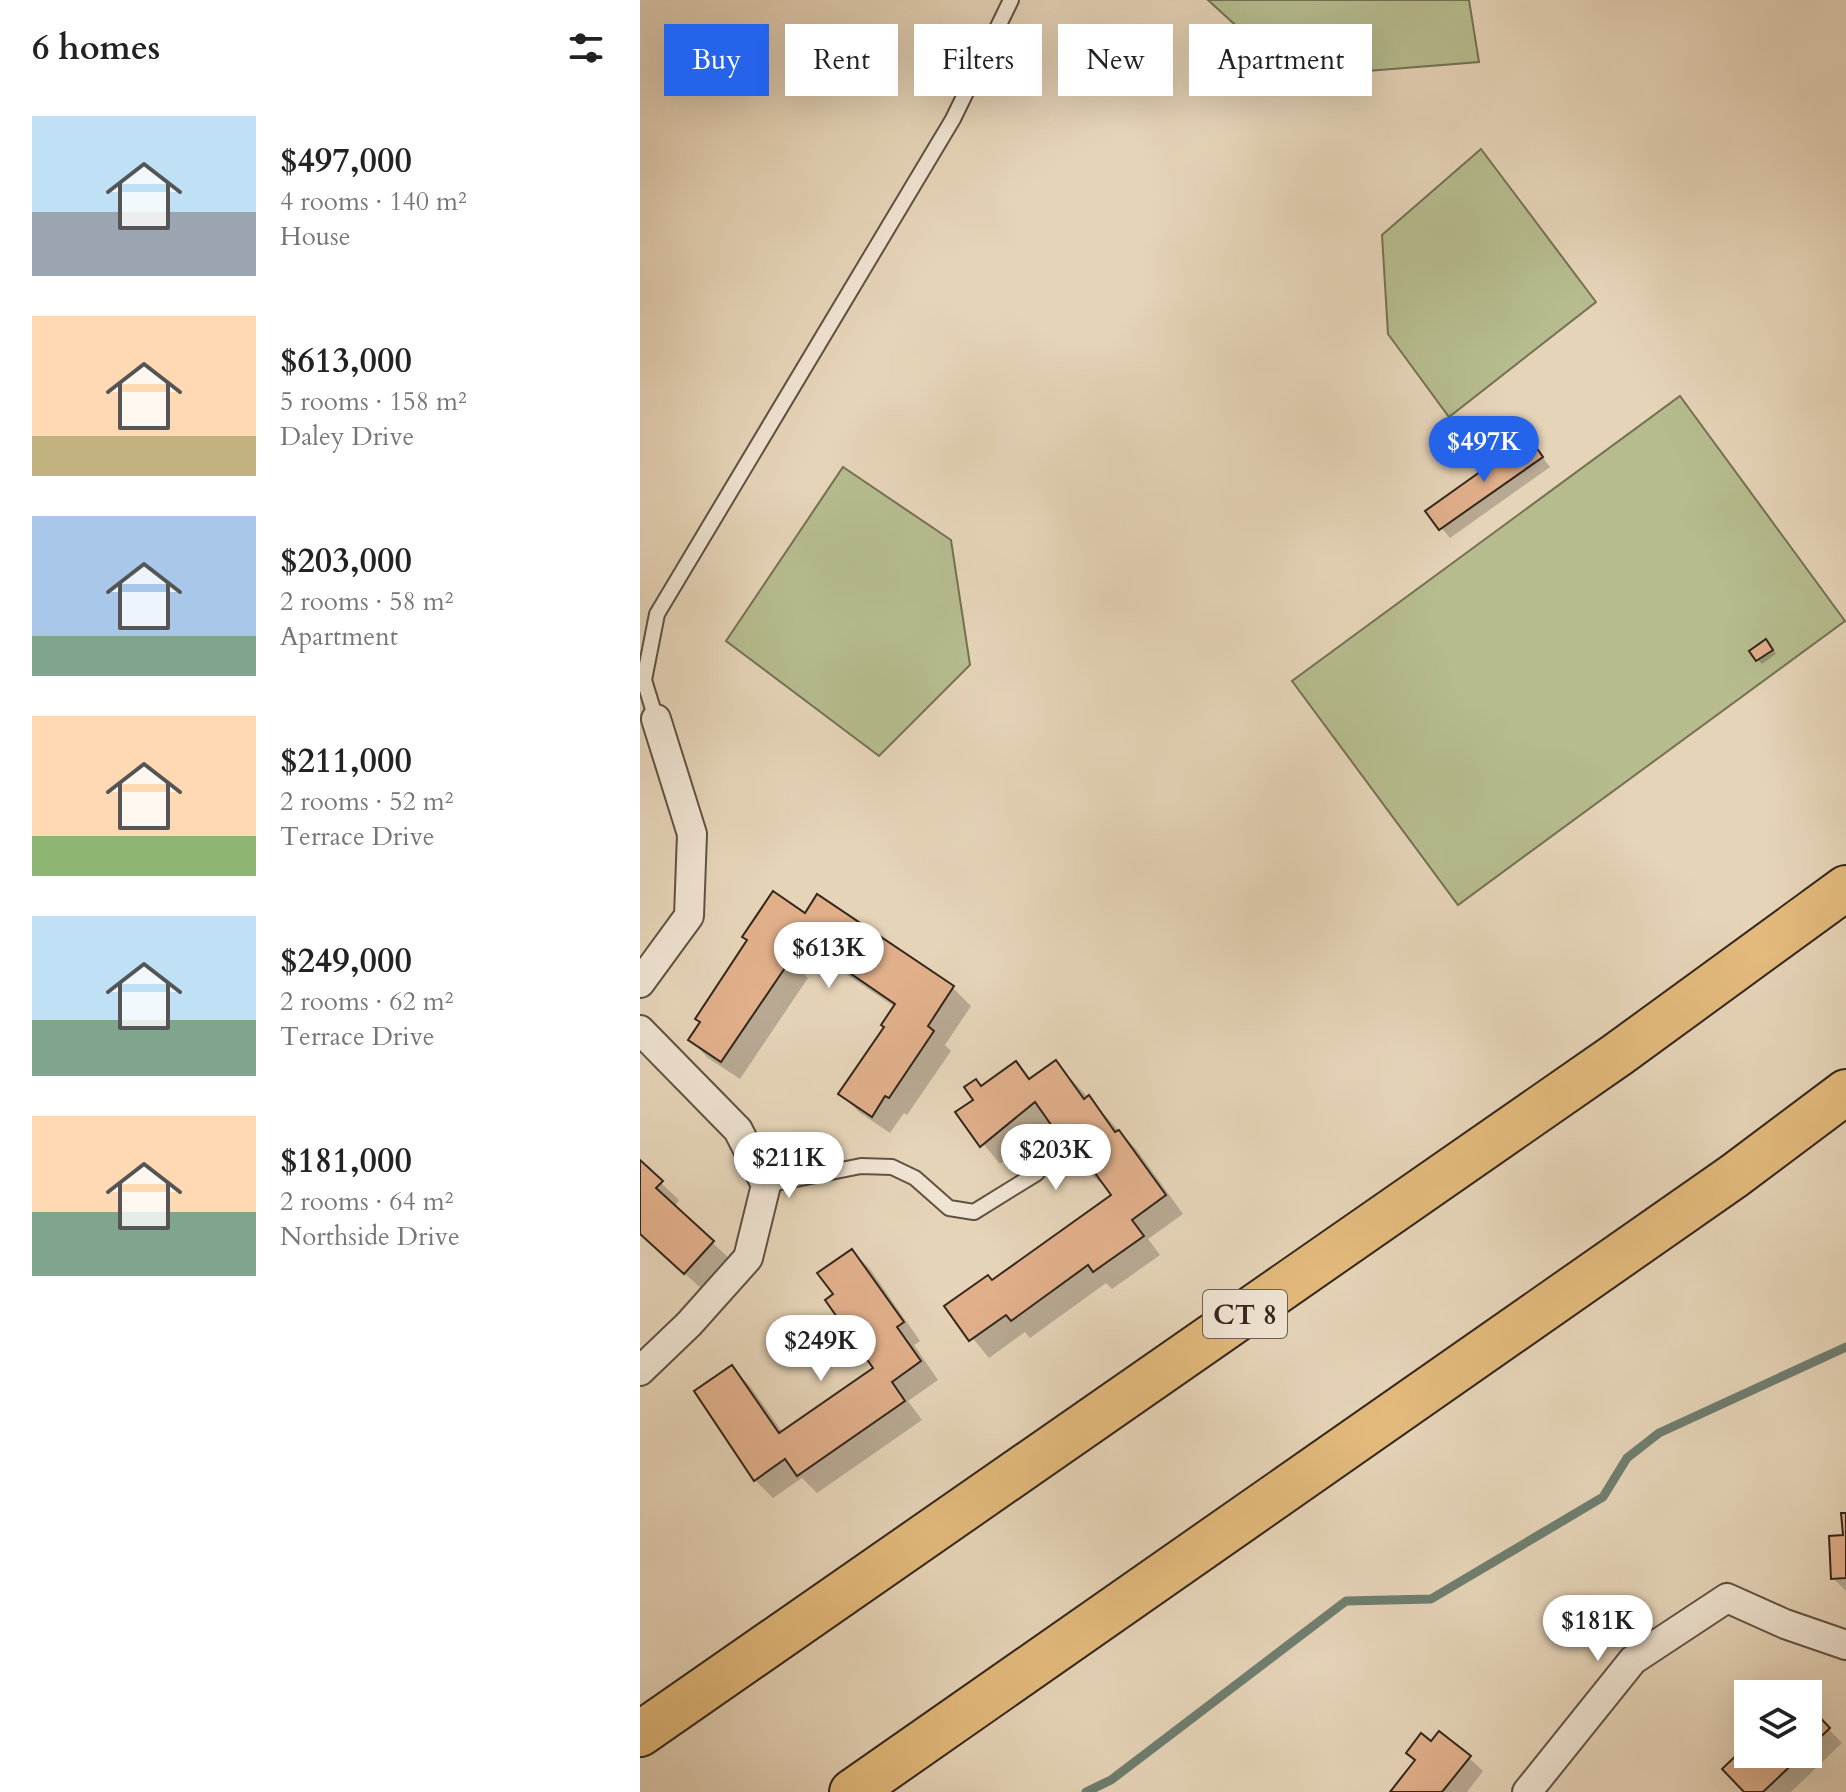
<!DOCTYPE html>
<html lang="en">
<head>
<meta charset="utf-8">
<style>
  :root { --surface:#fff; --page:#f6f6f6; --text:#222; --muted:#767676; --accent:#2563eb }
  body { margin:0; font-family:Cardo,serif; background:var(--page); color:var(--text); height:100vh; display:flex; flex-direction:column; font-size:30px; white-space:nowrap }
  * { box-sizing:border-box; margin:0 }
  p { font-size:26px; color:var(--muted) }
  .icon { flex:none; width:44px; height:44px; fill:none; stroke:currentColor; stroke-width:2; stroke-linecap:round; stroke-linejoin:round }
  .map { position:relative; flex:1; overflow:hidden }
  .details { display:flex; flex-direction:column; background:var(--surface); width:640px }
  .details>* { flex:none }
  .top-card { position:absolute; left:24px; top:24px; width:760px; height:72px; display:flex; gap:16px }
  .fabs { position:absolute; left:1094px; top:1680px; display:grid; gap:16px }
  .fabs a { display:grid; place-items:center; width:88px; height:88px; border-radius:0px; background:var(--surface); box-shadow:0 8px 32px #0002; font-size:40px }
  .price { position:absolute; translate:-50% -68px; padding:0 18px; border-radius:28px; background:#fff; color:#222; font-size:26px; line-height:52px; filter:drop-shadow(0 2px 4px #0008) }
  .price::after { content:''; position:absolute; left:50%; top:48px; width:24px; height:18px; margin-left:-12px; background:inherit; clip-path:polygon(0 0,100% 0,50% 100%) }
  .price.current { background:var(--accent); color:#fff }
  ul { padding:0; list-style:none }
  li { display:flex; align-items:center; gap:24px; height:200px; padding:0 32px }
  li span { display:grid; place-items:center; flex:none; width:224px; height:160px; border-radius:0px; color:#555 }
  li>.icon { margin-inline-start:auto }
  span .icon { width:96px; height:96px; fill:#fffc; stroke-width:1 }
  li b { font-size:34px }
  h2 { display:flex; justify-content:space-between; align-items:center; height:96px; padding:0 32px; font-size:34px }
  .tag { padding:0 28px; border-radius:0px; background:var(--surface); box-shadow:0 8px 32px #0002; font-size:28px; line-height:72px }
  .tag.current { background:var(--accent); color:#fff }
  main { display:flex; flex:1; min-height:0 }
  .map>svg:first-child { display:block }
  .green { fill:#b6bc8e; stroke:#747154; stroke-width:2 }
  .shadow { fill:#0003 }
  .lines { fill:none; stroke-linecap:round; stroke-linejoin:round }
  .stream { stroke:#6f7e70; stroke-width:9 }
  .building { fill:#e1b08b; stroke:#33261b; stroke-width:2 }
  .lane-casing { stroke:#605242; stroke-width:18 }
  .street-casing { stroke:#605242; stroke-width:32 }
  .highway-casing { stroke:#33261b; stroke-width:48 }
  .lane { stroke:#efe3d1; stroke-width:14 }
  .street { stroke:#efe3d1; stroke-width:28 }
  .highway { stroke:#e3ba7c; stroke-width:44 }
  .labels { text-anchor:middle; stroke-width:7; stroke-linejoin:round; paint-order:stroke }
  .shield { fill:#efe3d1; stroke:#6b5f52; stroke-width:2 }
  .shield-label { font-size:28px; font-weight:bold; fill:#33261b }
</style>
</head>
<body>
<main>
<section class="details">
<h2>6 homes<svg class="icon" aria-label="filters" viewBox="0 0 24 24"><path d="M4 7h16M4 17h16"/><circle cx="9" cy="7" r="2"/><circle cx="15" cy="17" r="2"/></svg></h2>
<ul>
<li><span style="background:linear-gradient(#bfe0f5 60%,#9aa5b1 0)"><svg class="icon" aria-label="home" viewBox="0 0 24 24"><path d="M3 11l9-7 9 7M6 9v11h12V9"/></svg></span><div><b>$497,000</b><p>4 rooms · 140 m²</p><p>House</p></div></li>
<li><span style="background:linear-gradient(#ffd9b3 75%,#c2b280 0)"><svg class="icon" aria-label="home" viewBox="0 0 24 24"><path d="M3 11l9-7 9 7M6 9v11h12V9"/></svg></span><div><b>$613,000</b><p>5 rooms · 158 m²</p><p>Daley Drive</p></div></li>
<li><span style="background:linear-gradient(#a9c7e8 75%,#7fa58c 0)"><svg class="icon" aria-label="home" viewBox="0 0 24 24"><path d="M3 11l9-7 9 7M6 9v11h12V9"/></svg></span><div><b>$203,000</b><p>2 rooms · 58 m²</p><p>Apartment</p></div></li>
<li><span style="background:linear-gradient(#ffd9b3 75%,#8fb573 0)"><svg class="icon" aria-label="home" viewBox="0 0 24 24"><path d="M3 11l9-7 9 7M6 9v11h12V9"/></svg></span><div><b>$211,000</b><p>2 rooms · 52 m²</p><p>Terrace Drive</p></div></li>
<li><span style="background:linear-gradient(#bfe0f5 65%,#7fa58c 0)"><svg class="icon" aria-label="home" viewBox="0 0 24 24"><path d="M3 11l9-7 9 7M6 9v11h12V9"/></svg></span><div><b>$249,000</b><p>2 rooms · 62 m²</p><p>Terrace Drive</p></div></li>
<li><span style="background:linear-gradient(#ffd9b3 60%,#7fa58c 0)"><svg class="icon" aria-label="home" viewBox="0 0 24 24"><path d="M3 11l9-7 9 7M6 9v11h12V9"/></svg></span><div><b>$181,000</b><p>2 rooms · 64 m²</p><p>Northside Drive</p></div></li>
</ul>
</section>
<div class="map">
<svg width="1206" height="1792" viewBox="0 0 1206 1792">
  <rect width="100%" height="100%" fill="#e6d4b8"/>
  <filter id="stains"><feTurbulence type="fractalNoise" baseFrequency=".0025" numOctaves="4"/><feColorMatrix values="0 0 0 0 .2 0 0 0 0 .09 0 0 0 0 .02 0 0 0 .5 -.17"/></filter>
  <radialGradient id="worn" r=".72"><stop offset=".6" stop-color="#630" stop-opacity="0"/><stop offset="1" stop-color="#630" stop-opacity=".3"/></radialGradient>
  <g class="green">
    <polygon points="568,0 829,0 839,62 652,77"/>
    <polygon points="841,149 956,302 809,417 748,334 742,235"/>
    <polygon points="1040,396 1205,621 818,905 652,681"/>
    <polygon points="203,467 311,540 330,665 239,756 86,641"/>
  </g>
  <g class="shadow">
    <polygon points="889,440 910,467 810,538 788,512"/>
    <polygon points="1130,646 1136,654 1122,664 1118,660"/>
    <polygon points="178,897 313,988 331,1006 305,1045 311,1051 267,1115 264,1113 250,1133 219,1112 201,1094 246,1028 255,1007 176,954 163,973 168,978 100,1079 68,1058 50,1039 165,915"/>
    <polygon points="416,1063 497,1150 543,1214 508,1239 520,1255 472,1289 466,1283 390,1338 385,1332 349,1358 307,1307 353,1282 473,1196 463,1181 460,1183 442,1165 411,1122 360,1164 318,1113 336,1100 342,1088 376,1064 392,1080"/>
    <polygon points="0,1163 39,1200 34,1207 91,1260 64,1291 0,1233"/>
    <polygon points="212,1251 230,1269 280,1341 274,1345 298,1380 268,1401 282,1420 177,1493 162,1478 133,1498 115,1480 92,1368 110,1386 143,1433 236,1368 195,1295"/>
    <polygon points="1206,1515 1206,1591 1193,1578 1205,1537"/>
    <polygon points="1168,1708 1202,1743 1151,1792 1107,1792 1108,1747 1108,1754 1168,1754"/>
    <polygon points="791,1744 829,1758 843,1771 827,1792 752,1792"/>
  </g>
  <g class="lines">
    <polyline class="stream" points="446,1792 471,1780 706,1601 791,1599 963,1497 987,1458 1019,1433 1206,1347"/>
  </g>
  <g class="building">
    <polygon points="889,437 903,457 799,530 785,511"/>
    <polygon points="1126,639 1133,650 1116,661 1109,651"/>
    <polygon points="133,891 165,913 177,894 314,986 288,1026 294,1031 249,1098 245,1096 232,1117 198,1094 244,1027 241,1025 255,1004 157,937 146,955 151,959 81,1062 48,1040 60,1022 55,1019 107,940 102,937"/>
    <polygon points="416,1060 444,1099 449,1095 475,1132 479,1130 526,1195 492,1220 504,1236 453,1272 448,1265 371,1321 366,1315 329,1341 304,1306 348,1275 352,1280 471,1195 447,1162 440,1166 395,1102 340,1147 315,1112 333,1100 324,1087 336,1079 341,1086 376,1061 389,1079"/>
    <polygon points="0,1160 23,1181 16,1188 74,1241 44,1274 0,1234"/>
    <polygon points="212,1249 264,1322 257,1327 281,1361 252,1382 265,1401 157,1476 145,1459 114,1481 54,1391 92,1365 139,1433 233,1368 185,1300 193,1294 177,1273"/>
    <polygon points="1201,1513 1206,1513 1206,1578 1191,1579 1189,1536 1203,1535"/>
    <polygon points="1168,1705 1190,1728 1168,1749"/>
    <polygon points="799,1731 831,1756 802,1792 750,1792 775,1760 766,1753 781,1733 791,1741"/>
    <polygon points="1108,1744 1108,1754 1163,1754 1123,1792 1104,1792 1082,1769"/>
  </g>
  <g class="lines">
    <g class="lane-casing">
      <g id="lane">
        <polyline points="16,719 4,680 17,614 313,119 371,0"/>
        <polyline points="126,1185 221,1166 252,1167 275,1178 309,1208 334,1212 397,1173"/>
      </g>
    </g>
    <g class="street-casing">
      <g id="street">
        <polyline points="0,983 49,916 52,834 16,719"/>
        <polyline points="0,1030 98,1130 126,1185 108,1258 49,1324 0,1371"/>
        <polyline points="887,1792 993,1660 1087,1598 1145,1624 1206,1645"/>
      </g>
    </g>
    <g class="highway-casing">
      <g id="highway">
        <polyline points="0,1734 977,1055 1206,888"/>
        <polyline points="212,1792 1094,1176 1206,1092"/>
      </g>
    </g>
    <use href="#lane" class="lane"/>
    <use href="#street" class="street"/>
    <use href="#highway" class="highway"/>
  </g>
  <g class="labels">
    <rect class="shield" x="563" y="1290" width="84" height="48" rx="6"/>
    <g class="shield-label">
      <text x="605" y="1324">CT 8</text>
    </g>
  </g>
  <rect width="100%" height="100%" filter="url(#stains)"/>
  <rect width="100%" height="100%" fill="url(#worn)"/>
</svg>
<div class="fabs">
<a><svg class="icon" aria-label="layers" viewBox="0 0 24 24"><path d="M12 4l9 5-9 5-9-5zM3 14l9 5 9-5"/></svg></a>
</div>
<b class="price current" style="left:844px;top:484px">$497K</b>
<b class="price" style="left:189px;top:990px">$613K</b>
<b class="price" style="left:416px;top:1192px">$203K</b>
<b class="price" style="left:149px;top:1200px">$211K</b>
<b class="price" style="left:181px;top:1383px">$249K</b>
<b class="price" style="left:958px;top:1663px">$181K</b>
<div class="top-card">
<a class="tag current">Buy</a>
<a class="tag">Rent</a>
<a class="tag">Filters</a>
<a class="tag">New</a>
<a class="tag">Apartment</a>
</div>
</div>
</main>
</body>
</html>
